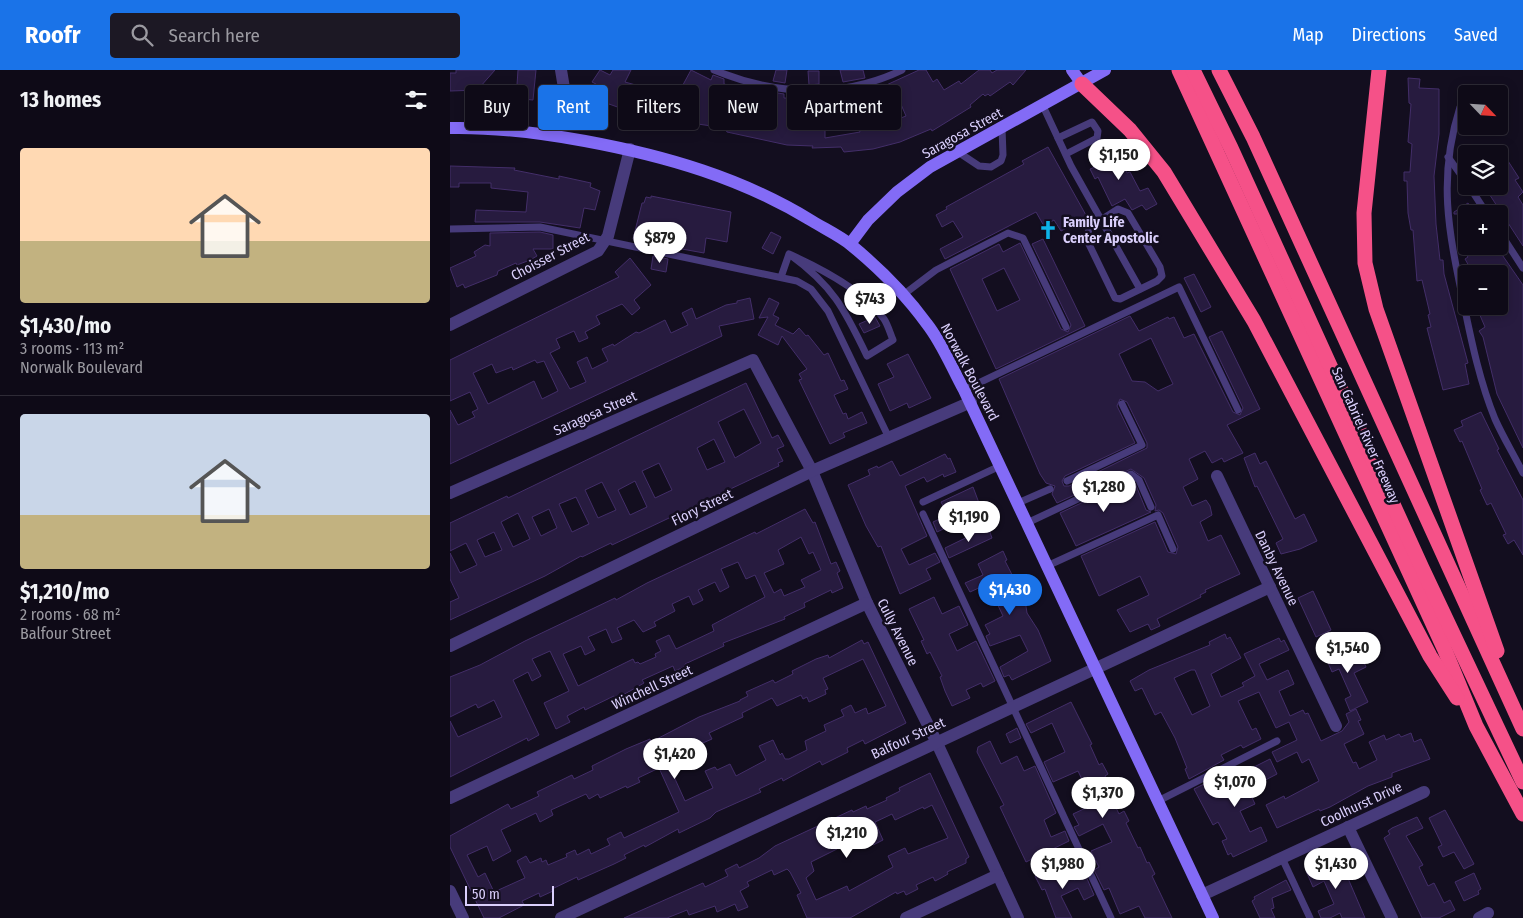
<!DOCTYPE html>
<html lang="en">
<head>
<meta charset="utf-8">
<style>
  :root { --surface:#0e0a17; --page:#1c1824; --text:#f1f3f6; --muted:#9b9aa1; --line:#2e2b36; --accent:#1a73e8 }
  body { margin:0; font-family:"Fira Sans Condensed",sans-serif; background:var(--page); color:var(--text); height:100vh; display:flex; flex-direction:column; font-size:19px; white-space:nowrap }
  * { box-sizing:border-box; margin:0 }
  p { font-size:16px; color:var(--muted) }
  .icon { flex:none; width:28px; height:28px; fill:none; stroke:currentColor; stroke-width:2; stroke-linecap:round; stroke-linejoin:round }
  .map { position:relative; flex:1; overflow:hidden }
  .details { display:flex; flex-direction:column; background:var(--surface); width:450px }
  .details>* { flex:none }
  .hud { position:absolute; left:15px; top:15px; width:475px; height:45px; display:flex; gap:10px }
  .needle { width:32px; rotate:115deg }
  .fabs { position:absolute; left:1008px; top:15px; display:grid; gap:10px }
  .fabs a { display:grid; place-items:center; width:50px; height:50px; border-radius:5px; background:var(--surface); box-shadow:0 2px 12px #0003,0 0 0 1px var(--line); font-size:25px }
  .scale { position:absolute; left:15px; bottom:12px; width:89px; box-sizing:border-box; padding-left:5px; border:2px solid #dacffc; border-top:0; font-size:14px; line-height:18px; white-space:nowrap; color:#dacffc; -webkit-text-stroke:4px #130e1f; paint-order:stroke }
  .price { position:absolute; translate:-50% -42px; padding:0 11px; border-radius:18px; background:#fff; color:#222; font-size:16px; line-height:32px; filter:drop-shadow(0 1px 2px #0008) }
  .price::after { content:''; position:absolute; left:50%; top:30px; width:15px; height:11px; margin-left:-8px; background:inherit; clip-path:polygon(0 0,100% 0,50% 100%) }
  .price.on { background:var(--accent); color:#fff }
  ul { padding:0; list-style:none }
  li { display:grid; align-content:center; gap:10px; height:265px; padding:0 20px }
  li+li { border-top:1px solid var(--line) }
  li span { display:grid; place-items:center; height:155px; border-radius:5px; color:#555 }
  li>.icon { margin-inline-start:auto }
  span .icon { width:90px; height:90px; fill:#fffc; stroke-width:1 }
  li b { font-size:21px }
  h2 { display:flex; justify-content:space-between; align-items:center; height:60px; padding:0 20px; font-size:21px }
  .pill { padding:0 18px; border-radius:5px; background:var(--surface); box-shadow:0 2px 12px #0003,0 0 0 1px var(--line); font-size:18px; line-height:45px }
  .pill.on { background:var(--accent); color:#fff }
  header { display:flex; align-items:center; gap:30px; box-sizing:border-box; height:70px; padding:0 25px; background:var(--accent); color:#fff }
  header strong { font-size:24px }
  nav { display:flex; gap:28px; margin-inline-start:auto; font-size:18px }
  .search { width:350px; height:45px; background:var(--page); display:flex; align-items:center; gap:12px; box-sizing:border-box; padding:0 18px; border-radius:5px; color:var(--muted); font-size:19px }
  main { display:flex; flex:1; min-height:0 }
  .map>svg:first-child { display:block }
  .building { fill:#271b3f; stroke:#432e69; fill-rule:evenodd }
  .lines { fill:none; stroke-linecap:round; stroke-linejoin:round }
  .service { stroke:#473b7b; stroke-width:7 }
  .minor { stroke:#473b7b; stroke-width:12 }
  .secondary { stroke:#836bf6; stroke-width:12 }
  .motorway { stroke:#f55188; stroke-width:15 }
  .labels { text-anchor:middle; stroke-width:5; stroke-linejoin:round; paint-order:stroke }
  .street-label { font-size:14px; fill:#dacffc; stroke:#130e1f }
  .poi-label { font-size:14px; font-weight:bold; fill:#dacffc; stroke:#130e1f; text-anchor:start }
</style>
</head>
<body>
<header>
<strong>Roofr</strong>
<div class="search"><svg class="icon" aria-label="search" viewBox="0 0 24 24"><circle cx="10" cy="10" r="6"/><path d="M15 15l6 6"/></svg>Search here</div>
<nav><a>Map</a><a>Directions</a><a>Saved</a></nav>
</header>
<main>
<section class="details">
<h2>13 homes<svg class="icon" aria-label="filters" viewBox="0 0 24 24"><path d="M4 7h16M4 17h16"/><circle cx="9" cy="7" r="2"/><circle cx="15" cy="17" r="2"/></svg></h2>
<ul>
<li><span style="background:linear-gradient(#ffd9b3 60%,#c2b280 0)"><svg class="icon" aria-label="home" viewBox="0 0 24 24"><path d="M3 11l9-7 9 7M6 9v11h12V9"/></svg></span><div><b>$1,430/mo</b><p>3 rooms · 113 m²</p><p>Norwalk Boulevard</p></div></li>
<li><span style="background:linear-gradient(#c9d6e8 65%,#c2b280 0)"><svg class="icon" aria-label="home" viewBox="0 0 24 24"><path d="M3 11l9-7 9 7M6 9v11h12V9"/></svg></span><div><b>$1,210/mo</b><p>2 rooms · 68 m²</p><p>Balfour Street</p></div></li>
</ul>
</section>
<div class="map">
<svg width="1073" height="848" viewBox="0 0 1073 848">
  <rect width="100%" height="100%" fill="#130e1f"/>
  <g class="building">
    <polygon points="6,0 45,0 30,17 30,20 0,21 0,3 6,3"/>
    <polygon points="68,0 86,0 83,30 72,29 73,15 67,15"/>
    <path d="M150 0 160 5 163 0H181L175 12 221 25V23L228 24 241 0 261 10 263 5 274 9V14L319 27 321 22 334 24V28L360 29V26L370 25V30L396 27 395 23 417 18 419 23 469 0H476L483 12 487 9 494 20 509 11 511 14 529 0H540L542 3 547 0H576L563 15 560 12 540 26 538 24 535 26 533 24 520 35 521 37 482 61 481 59 450 72 423 79 394 82 391 77 362 78 363 76 337 75 277 62 275 58 241 53 235 49 187 44 159 34 157 37 154 35 150 42 146 41 135 34 145 19 146 14 142 12ZM447 25 456 46 438 53 431 30ZM403 38 410 62 375 68V40Z"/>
    <polygon points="326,0 337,0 335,13 323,11"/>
    <polygon points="390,0 413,0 415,8 393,12"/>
    <polygon points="358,1 369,1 369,14 359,15"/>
    <polygon points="958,8 970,9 969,18 989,19 989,64 984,106 986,154 990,190 993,190 994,204 1018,293 1015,294 1019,314 993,320 977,258 981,257 978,245 980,244 972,210 967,211 963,160 961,160 958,143 957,111 954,111 954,102 960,102 962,74 958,72 961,34 959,33"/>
    <polygon points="663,76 677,103 680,102 690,121 698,118 707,134 696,140 692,135 682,140 675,129 662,136 648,107 645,109 640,99 645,97 640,87"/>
    <polygon points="598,77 637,147 611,161 604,150 594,156 586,142 495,189 490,179 513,167 503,151 492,157 486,145 497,139 496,137 574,94 572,91"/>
    <polygon points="1049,77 1069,108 1065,110 1073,122 1068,127 1073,135 1073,176 1034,116 1049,116"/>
    <polygon points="0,96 65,98 64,100 109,109 109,106 141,113 140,117 150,121 145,140 134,138 130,158 90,152 25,152 26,140 76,142 78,122 41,118 41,113 9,113 9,117 0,117"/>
    <polygon points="201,126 281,142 277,172 256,168 254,183 221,177 220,179 183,169 192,133 194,133 196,127 201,128"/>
    <polygon points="1018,133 1026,144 1004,144 1004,142"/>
    <polygon points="90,162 103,165 103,179 83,179 87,186 80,190 67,195 66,193 48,201 47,205 17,217 15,218 13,214 7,217 0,198 26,186 24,182 35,175 40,176 40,163"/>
    <polygon points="321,162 331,167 323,184 312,178"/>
    <path d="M593 169 635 256 546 299 500 199 549 174 553 182 570 173 611 259 618 262 621 255 582 174ZM554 198 570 230 547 241 532 209Z"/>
    <polygon points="1011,176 1046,176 1073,215 1073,378 1047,324 1033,267 1029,261 1035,257 1026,236 1049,236 1049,204 1020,204 1016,198 1019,196 1015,189 1018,187"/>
    <polygon points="203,186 218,189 216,202 201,199"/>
    <path d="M180 188 201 215 184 230 190 238 182 245 172 234 146 246 150 254 135 262 138 268 129 272 124 261 106 269 110 278 100 283 120 319 136 312 127 292 137 287 142 299 158 291 152 279 163 274 164 276 186 262 189 263 215 250 221 263 238 255 232 243 242 238 246 249 276 235 287 233V231L300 228 304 249 269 256 272 266 0 394V340L8 355 25 347 22 342 28 339 20 322 0 331V290L169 207 165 202ZM85 290 87 293 94 291 108 321 92 329 84 311 38 334 23 303 42 294 46 303 62 297 63 300Z"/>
    <polygon points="744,204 761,237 751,242 734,208"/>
    <polygon points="319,228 329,233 323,245 329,248 325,255 343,264 349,258 356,266 358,265 374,285 378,283 391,311 394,310 398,319 384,325 393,344 396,343 398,349 412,342 417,353 393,363 395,367 380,374 349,310 352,309 349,304 357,299 332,266 328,275 308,265 318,247 309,248"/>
    <path d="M680 246 689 261 718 247 719 249 724 247 734 268 744 264 783 342 790 345 793 338 759 267 772 261 810 339 777 355 793 383 774 392 772 388 762 393 755 381 739 389 748 409 733 417 742 436 756 430 760 436 762 445 750 452 758 471 771 465 790 504 755 520 756 522 750 525 751 527 707 549 710 556 701 560 698 554 680 562 667 540 699 525 690 506 649 526 631 486 705 452 718 482 726 484 728 477 713 443 709 440 705 441 706 435 694 408 681 399 607 433 602 424 605 416 596 413 590 404 549 309ZM701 268 723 314 708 321 695 312 682 311 669 284ZM670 329 677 332 697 373V378L619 416H614L612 411 615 406 685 373 667 336Z"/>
    <polygon points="425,247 430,256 414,263 409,254"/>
    <polygon points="458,284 481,328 459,338 457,333 440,341 428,314 444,307 437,294"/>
    <path d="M296 313 322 368 328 365 334 376 327 379 333 391 328 393 329 396 162 475 161 473 132 487 131 486 95 506 0 550V532L9 528 0 509V483L10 503 27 495 16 473 0 481V453L57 426 58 428ZM294 339 311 373 285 388 268 352ZM264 369 275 392 257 400 247 378ZM209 393 222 420 205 428 192 401ZM185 411 197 437 180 445 168 420ZM152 412 166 440 148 448 135 420ZM126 427 139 454 122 462 109 434ZM99 439 107 458 91 466 82 447ZM68 443 80 469 63 477 51 452ZM44 462 52 480 35 487 27 470Z"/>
    <polygon points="1031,342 1049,379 1047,380 1073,430 1073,485 1064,470 1058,474 1053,465 1056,464 1041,433 1037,435 1030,420 1032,419 1012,371 1010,372 1004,360 1013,356 1011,351"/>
    <polygon points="805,383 810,394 816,391 845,449 854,444 867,471 850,479 831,484 826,473 833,469 807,416 805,417 794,388"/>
    <polygon points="495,384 498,389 500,388 506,402 494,407 493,404 477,412 474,407 455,416 477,466 451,479 459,495 485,483 490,492 476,499 481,509 450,524 431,476 428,477 416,456 398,415 420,405 418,400 427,396 428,398 442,391 450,406"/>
    <polygon points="680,410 685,413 696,440 701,442 626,476 610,443"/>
    <polygon points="523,417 532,441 487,462 483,452 498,445 491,432"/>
    <path d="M355 439 363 453 365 452 381 494 386 492 390 501 387 503 393 518 382 523 381 520 354 533 355 537 334 547 335 549 273 573 274 576 235 594 236 596 225 601 223 596 192 610 194 613 166 629 164 626 135 640 134 637 117 646 120 652 106 659 94 633 119 621 100 581 82 589 91 606 82 611 78 602 63 610 89 665 78 671 77 668 0 707V651L8 667 52 647 44 630 28 638 26 634 0 647V607L30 595 75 571 165 528 166 530 197 513 305 462 306 464ZM351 467 359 484 363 482 371 500 351 510 355 517 334 526 331 519 324 523 314 503 334 494 328 480ZM288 492 296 509 305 505 315 527 262 555 264 561 226 579 219 565 206 571 211 581 205 584 206 587 190 594 188 592 185 593 183 589 128 616 113 584 131 576 135 585 145 580 138 567 156 559 162 573 172 569 167 558 184 550 193 562 206 556 204 552 225 541 222 534 239 526 243 535 253 530 248 520 265 512 270 522 279 517 271 499Z"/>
    <polygon points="538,457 542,468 499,488 495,478"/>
    <polygon points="553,481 557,490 555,491 575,530 577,543 588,560 601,591 562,610 559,605 554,607 550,597 578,581 570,565 540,576 536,566 540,564 535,555 553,546 544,527 539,530 533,516 520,522 515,513 533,505 528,494"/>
    <polygon points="863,521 881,560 866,567 848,528"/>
    <polygon points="484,527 492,544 509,536 518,555 499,564 507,581 526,571 545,611 533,617 531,613 516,620 520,628 502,636 495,621 490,607 492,606 480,582 477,584 471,571 474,570 459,539"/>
    <path d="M775 564 777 569 780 567 791 588 761 604 771 627 794 616 792 613 805 606 794 584 829 568 831 572 834 570 839 580 809 594 817 610 838 600 844 614 829 621 840 646 853 640 855 644 858 643 871 671 892 661 899 652 896 644 906 639 911 650 908 651 914 664 894 674 903 693 906 692 909 699 927 690 919 672 934 665 936 670 949 664 951 667 961 663 964 672 971 669 980 689 942 703V707L918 716 880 737 870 741 869 739 827 758 816 735 834 726 835 729 869 711 859 689 852 693 847 682 827 692 822 682 847 670 839 652 826 658 809 622 788 631 802 660 806 658 811 669 793 678 791 675 771 685 774 690 739 709 735 699 737 698 725 668 711 642 705 645 692 618 685 621 680 611 699 600 760 575 759 572ZM741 600H745L760 636 742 645 724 608Z"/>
    <path d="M412 570 414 574 418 572 456 653 415 674 413 670 397 678 398 682 372 695 370 691 333 711 332 708 309 719 311 722 266 742 260 748 229 763 228 759 195 777 194 775 174 785 176 788 164 794 128 810 127 807 102 819 103 821 90 827 89 823 72 831 74 835 49 848H34L0 777V766L58 734 61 739 89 726 87 722 122 705 124 709 143 700 142 696 176 679 200 669 201 672 249 647 290 631V630L298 626 296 622 323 610 325 613 343 604 342 601 366 589 378 585 379 588ZM413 589 436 636 418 644 416 638 405 643 401 635 391 640 394 646 374 655 376 661 355 671 357 680 339 689H335L332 683 330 685 323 670 309 676 316 690 286 706 280 694 267 700 265 697 255 701 263 718 235 731 216 689 262 669 259 663 293 647 292 643 322 628 327 636 351 625 353 629 357 627 359 632 376 624 375 620 378 619 373 608ZM209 698 229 742 174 768 171 762 157 769 160 775 141 784 139 779 127 785 125 780 116 784 117 787 98 795 96 790 92 792 91 788 80 793 76 786 67 791 75 808 44 822 35 803 28 807 17 785 37 776 43 791 61 781 51 760 86 743 90 752 103 745 101 740 136 724 139 729 148 724 150 728 176 716 177 718 190 712 188 708Z"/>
    <polygon points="893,573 904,591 912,588 916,597 904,603 918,632 900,641 895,629 901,626 889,599 882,602 874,583"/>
    <polygon points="621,632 642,674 640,675 649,695 652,693 658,704 655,706 661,719 659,723 669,744 674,741 679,751 676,753 688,778 690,777 697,793 699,792 705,804 702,806 722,848 695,848 689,836 670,844 659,818 654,820 644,800 649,797 641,781 662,772 653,754 629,766 624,757 629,755 623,744 640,736 633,722 637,720 628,701 603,712 594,692 615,682 602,653 581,663 576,654"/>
    <polygon points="567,658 571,668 560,673 556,664"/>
    <polygon points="540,671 551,694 567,686 574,701 585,696 606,743 594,750 601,767 615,761 619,771 576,792 550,737 554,735 527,682 528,677"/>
    <polygon points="820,689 827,704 798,719 805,734 790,741 800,762 811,757 817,771 783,787 781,783 778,785 772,771 777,769 768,752 763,755 744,719 766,708 772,722 790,714 786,706"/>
    <path d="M480 703 519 787 516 789V793L497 802 498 804 491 808 485 811 483 807 466 815 468 819 456 825 454 821 447 824 446 822 400 848H357L347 825 351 823 340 802 337 799 324 805 322 800 297 812 299 816 290 821 298 837 288 841 285 834 267 842 265 836 239 845 237 840 217 848H174L253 813 255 817 278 806 275 800 287 794 289 798 309 788 325 776 402 740 403 742 416 736 417 739 437 730 436 728 450 721 449 718ZM482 735 498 768 458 784 455 778 438 786 443 797 399 821 397 816 366 830 356 808 364 801 361 792 387 779 386 777 417 763 423 775 433 770 425 752 442 744 445 750 473 737 474 739Z"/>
    <polygon points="995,740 1024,794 1014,799 1004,782 993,787 988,777 992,775 979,748"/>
    <polygon points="967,747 973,758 956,766 973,795 969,797 978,816 984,813 994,833 1000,830 1005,840 989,848 972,848 934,768 940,764 938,761 942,758"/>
    <polygon points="884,788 886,792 891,792 915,848 892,848 890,843 880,848 871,848 868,841 884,834 874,811 863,817 856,801"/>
    <polygon points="599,800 606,807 620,801 624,810 635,804 644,825 634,830 628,818 611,826 622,848 606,848 595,819 592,820 585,806"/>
    <polygon points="1024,803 1031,819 1028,821 1029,824 1014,831 1005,812"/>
    <polygon points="836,810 841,820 822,828 824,838 821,839 825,848 810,848 802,831 805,829 804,827"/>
  </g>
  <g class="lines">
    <g class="service">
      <path d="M264 0C324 25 392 29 452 0"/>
      <polyline points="593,36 621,96 690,219"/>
      <path d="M1010 37C987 109 999 163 1014 235 1022 274 1030 312 1045 349 1053 367 1064 385 1073 403"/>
      <polyline points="608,68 642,52 648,61 647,68 616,84"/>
      <polyline points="508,82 529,96 541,97 551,91 553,85 552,58"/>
      <polyline points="998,87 1016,112"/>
      <polyline points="1019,116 1037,144"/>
      <polygon points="668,139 678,143 710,197 712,206 707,211 670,229 665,228 636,168 640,157"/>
      <polyline points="0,159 90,157 347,211 361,219 378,241 439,368"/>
      <polyline points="1049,161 1073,198"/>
      <path d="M331 207 339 184C383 216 394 238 417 286L443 270C440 263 438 255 434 249 414 220 370 198 339 184"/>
      <polyline points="453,225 486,200 558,163 573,168 616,257"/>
      <polyline points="514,320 729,217 788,340"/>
      <polyline points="617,411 692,375 672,334"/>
      <polyline points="473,432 550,396"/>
      <polyline points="568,433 600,419"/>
      <polyline points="473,444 661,848"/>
      <polyline points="577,453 681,404 689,410 701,437"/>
      <polyline points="597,496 708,445 723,479"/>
      <polyline points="708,731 827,671"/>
      <polyline points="832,788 860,848"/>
    </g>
    <g class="minor">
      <polyline points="111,0 114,18"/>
      <polyline points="0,255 148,181 158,166 180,79"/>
      <polyline points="767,406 886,656"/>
      <polyline points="0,423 303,290 362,401 417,533 486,671 568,848"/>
      <polyline points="0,576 362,401 521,332"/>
      <polyline points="0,728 417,533"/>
      <polyline points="898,757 942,848"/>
      <polyline points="0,821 13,848"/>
      <polyline points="752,825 974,722"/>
      <polyline points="111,848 820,517"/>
      <polyline points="456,848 548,805"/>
      <polyline points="1029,848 1038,843"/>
    </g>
    <g class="secondary">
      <polyline points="622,0 632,14"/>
      <path d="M0 58C46 57 91 63 135 71 216 86 292 108 362 151 375 159 390 166 401 175 429 198 456 225 477 254 492 273 502 298 514 320L763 848"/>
      <polyline points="400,174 418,150 447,122 480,97 655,0"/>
    </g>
    <g class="motorway">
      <polyline points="729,0 994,578 1026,656 1073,744"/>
      <polyline points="743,0 781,78 972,498 1073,712"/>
      <polyline points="769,0 803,67 1073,659"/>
      <polyline points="929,0 914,143 915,193 926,239 1047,581"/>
      <polyline points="632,14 680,60 714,102 804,251 980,586 1007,628"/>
    </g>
  </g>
  <defs>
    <g id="church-bare" transform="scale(1.5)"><path d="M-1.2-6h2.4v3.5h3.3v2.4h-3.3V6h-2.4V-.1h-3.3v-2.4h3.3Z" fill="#0eb3e9" stroke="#130e1f" stroke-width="2.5" paint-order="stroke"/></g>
  </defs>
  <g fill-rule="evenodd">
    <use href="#church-bare" x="598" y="160"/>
  </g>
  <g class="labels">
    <g class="street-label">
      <text transform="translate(512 63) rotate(-29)" y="5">Saragosa Street</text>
      <text transform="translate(100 186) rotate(-28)" y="5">Choisser Street</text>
      <text transform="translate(520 302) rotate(62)" y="5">Norwalk Boulevard</text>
      <text transform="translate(145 343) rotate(-24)" y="5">Saragosa Street</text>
      <text transform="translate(916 365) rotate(66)" y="5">San Gabriel River Freeway</text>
      <text transform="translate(252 437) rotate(-26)" y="5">Flory Street</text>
      <text transform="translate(827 498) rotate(64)" y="5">Danby Avenue</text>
      <text transform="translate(448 562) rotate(63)" y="5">Cully Avenue</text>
      <text transform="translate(202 617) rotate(-25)" y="5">Winchell Street</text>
      <text transform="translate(458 668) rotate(-25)" y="5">Balfour Street</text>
      <text transform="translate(911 734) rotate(-25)" y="5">Coolhurst Drive</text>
    </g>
    <g class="poi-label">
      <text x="613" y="157">Family Life<tspan x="613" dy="16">Center Apostolic</tspan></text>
    </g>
  </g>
</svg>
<div class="fabs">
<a><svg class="needle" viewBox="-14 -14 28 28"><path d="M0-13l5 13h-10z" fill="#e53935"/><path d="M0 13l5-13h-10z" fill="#9b9aa1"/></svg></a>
<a><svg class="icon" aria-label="layers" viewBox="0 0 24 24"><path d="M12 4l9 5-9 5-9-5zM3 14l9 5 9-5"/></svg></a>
<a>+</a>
<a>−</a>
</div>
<div class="scale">50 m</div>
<b class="price" style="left:669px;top:111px">$1,150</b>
<b class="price" style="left:210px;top:194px">$879</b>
<b class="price" style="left:420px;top:255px">$743</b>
<b class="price" style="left:654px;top:443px">$1,280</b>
<b class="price" style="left:519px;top:473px">$1,190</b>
<b class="price on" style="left:560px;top:546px">$1,430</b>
<b class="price" style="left:898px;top:604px">$1,540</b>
<b class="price" style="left:225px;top:710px">$1,420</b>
<b class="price" style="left:785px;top:738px">$1,070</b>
<b class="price" style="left:653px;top:749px">$1,370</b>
<b class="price" style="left:397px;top:789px">$1,210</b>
<b class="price" style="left:613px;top:820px">$1,980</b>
<b class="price" style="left:886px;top:820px">$1,430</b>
<div class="hud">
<a class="pill">Buy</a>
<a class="pill on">Rent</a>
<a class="pill">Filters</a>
<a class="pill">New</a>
<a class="pill">Apartment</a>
</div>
</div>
</main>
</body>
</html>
